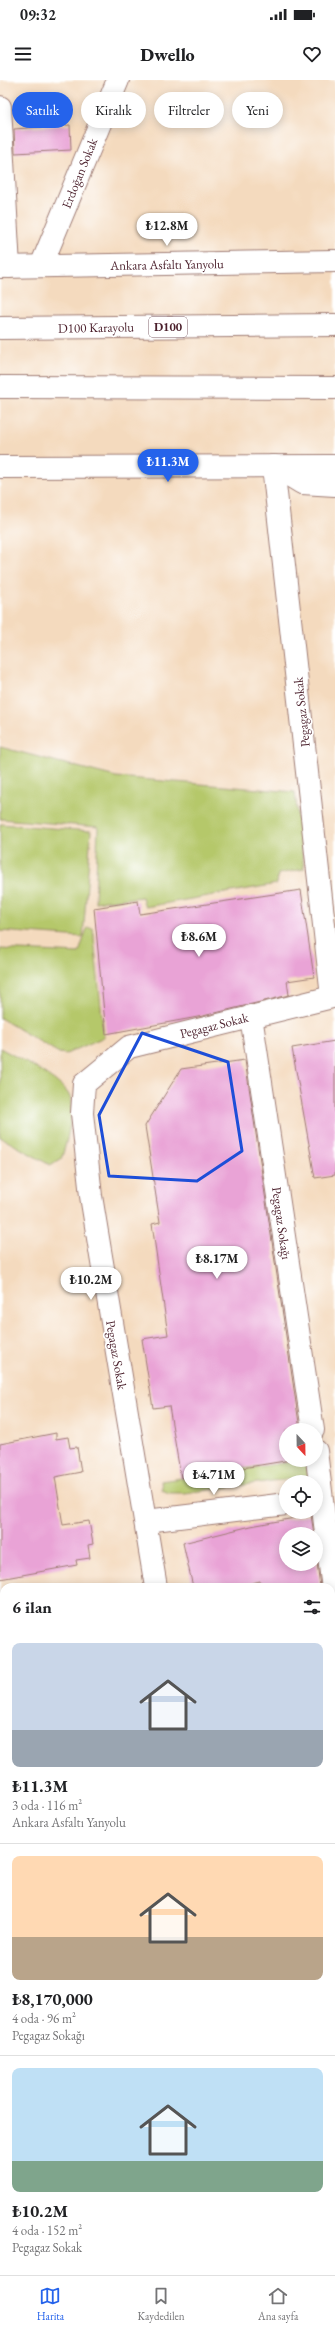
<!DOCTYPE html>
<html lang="tr">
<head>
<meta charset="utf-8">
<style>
  :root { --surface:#fff; --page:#f6f6f6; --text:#202124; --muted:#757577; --line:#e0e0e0; --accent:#2563eb }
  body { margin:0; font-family:"EB Garamond",serif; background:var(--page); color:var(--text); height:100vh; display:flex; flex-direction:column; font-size:15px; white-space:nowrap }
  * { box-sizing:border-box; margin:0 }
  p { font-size:13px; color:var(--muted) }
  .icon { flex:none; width:22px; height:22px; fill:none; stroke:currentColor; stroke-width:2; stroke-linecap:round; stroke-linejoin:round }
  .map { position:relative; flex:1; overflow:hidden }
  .drawer { position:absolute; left:0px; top:1503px; width:335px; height:692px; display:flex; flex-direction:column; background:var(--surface); border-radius:12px 12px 0 0; box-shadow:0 2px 10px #0003 }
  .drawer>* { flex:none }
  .hud { position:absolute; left:12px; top:12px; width:311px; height:36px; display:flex; gap:8px }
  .needle { width:26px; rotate:158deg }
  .tools { position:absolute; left:279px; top:1343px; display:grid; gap:8px }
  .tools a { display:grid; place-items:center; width:44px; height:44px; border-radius:50%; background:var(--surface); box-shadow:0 2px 10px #0003; font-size:20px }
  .price { position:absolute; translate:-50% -34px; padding:0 9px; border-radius:14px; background:#fff; color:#222; font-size:13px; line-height:26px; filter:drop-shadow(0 1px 2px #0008) }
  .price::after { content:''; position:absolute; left:50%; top:24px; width:12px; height:9px; margin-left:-6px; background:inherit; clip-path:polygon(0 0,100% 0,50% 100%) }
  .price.active { background:var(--accent); color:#fff }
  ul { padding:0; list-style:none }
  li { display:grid; align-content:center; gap:8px; height:212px; padding:0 12px }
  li+li { border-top:1px solid var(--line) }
  li span { display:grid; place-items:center; height:124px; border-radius:8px; color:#555 }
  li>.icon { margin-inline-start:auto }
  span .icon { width:72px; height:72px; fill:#fffc; stroke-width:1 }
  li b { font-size:17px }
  h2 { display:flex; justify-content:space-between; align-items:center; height:48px; padding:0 12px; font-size:17px }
  .pill { padding:0 14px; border-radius:18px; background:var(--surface); box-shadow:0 2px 10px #0003; font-size:14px; line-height:36px }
  .pill.active { background:var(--accent); color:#fff }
  .status { display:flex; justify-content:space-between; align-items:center; height:28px; padding:0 20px; background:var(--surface); direction:ltr }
  .status svg { height:11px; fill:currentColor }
  header { display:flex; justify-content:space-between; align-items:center; height:52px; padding:0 12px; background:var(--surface); font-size:18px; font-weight:800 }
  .dock { display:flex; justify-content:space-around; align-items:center; height:56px; border-top:1px solid var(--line); background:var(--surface); font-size:11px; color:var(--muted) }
  .dock a { display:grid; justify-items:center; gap:2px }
  .dock .active { color:var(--accent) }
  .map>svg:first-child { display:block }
  .green { fill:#b5c86b; stroke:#80744b }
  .building { fill:#e9a3d6 }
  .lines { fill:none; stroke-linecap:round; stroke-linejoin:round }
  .minor-casing { stroke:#9f7c74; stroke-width:24 }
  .major-casing { stroke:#9f7c74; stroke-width:24 }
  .highway-casing { stroke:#9f7c74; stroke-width:24 }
  .minor { stroke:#fff; stroke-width:22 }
  .major { stroke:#fff; stroke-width:22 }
  .highway { stroke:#fff; stroke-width:22 }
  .marked { fill:none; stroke:#1d4ed8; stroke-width:3; stroke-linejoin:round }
  .labels { text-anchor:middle; stroke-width:3.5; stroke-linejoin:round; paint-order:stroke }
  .shield { fill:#fff; stroke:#80626b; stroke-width:1 }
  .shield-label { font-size:12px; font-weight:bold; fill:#4a1f2b }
  .street-label { font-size:13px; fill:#4a1f2b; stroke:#fff }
</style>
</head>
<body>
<div class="status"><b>09:32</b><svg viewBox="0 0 49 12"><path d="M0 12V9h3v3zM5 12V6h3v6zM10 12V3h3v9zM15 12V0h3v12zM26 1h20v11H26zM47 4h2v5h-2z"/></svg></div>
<header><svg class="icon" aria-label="menu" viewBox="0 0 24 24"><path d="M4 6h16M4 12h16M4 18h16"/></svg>Dwello<svg class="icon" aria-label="heart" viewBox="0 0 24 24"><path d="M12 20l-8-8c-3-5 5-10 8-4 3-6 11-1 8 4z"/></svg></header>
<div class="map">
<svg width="335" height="2195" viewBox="0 0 335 2195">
  <rect width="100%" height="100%" fill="#fff"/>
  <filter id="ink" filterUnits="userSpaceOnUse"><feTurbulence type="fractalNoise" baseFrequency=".025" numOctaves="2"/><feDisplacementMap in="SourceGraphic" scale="8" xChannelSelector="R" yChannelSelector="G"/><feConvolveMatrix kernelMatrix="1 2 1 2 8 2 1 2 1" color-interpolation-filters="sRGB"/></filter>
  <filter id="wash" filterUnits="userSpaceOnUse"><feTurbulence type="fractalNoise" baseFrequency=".012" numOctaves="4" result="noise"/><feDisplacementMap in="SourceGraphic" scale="16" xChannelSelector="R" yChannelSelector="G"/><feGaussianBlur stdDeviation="0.9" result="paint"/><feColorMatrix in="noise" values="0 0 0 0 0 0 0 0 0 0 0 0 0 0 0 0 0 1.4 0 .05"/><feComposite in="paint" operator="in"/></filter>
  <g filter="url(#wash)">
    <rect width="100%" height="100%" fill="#f4dabe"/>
    <g class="green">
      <polygon points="0,667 116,697 295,712 304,789 278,794 277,804 145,827 142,817 95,822 98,747 0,739"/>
      <polygon points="0,744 91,751 83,857 0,851"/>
      <polygon points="87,848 93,848 104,957 66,974 59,973 0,938 0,869 79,873"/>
      <path d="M0 968C18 978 59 998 69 1015 76 1028 66 1066 61 1079L50 1085 0 1057Z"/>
      <polygon points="304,1380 312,1380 309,1396 185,1413 169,1413 162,1410 161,1401"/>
    </g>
    <g id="blocks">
      <g class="building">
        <polygon points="70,45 71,70 15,73 14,49"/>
        <polygon points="301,810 314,897 287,901 289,915 203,936 106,954 94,828 138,821 140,834"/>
        <polygon points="335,961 335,1095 315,1098 292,968"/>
        <polygon points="245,980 300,1350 286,1350 286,1380 291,1380 181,1398 169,1326 153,1328 142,1259 168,1255 152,1144 160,1142 145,1046 181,989"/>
        <polygon points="56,1353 56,1359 68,1357 70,1368 77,1367 81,1392 55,1397 63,1445 89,1441 93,1464 88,1465 90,1478 76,1480 77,1485 0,1499 0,1364"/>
        <polygon points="311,1435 314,1454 286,1454 286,1484 316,1484 316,1474 320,1507 261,1507 260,1501 236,1507 193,1507 183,1463 251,1446"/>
      </g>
    </g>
  </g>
  <g filter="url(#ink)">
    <use href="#blocks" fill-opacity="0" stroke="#9f7c74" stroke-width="1"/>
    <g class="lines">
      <g class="minor-casing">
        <g id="minor">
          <polyline points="0,27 9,187"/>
          <polyline points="41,186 118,0"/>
          <polyline points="251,936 313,1350"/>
          <polyline points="316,1371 335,1526 331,1527"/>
          <polyline points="146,1441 286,1424"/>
          <polyline points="156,1507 91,1116 82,1033 84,1004 129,967 332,917 273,386"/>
          <polyline points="0,1575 4,1573"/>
          <polyline points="331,1753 335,1752"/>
          <polyline points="0,1822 4,1820"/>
          <polyline points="0,1987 4,1996"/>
          <polyline points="0,2116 4,2114"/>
          <polyline points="120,2191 123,2195"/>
        </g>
      </g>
      <g class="major-casing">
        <g id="major">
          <polyline points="0,187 335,181"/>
          <polyline points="274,386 302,403 335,405"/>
          <polyline points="0,387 335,386"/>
        </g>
      </g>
      <g class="highway-casing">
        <g id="highway">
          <polyline points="0,248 335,245"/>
          <polyline points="0,307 335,308"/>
        </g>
      </g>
      <use href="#minor" class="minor"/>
      <use href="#major" class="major"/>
      <use href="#highway" class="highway"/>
    </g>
  </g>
  <path class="marked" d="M142 953 228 982 242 1071 197 1101 109 1096 99 1035Z"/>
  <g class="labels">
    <rect class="shield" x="149" y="237" width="38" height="20" rx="3"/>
    <g class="shield-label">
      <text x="168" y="251">D100</text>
    </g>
    <g class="street-label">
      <text transform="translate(79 93) rotate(-68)" y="5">Erdoğan Sokak</text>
      <text transform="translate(167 184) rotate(-1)" y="5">Ankara Asfaltı Yanyolu</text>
      <text transform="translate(96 247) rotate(-1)" y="5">D100 Karayolu</text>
      <text transform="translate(301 632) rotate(-96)" y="5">Pegagaz Sokak</text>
      <text transform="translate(214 945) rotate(-14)" y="5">Pegagaz Sokak</text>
      <text transform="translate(282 1143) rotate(82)" y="5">Pegagaz Sokağı</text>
      <text transform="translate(117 1275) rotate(80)" y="5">Pegagaz Sokak</text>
    </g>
  </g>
</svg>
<div class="tools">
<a><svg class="needle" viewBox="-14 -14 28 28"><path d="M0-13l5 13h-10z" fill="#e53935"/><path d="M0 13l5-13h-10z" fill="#757577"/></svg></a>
<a><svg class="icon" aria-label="locate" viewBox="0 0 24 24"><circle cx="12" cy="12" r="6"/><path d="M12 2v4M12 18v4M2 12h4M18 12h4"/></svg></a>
<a><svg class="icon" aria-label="layers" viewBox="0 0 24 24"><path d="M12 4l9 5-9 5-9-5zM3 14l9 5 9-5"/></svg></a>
</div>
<b class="price" style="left:167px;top:167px">₺12.8M</b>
<b class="price active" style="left:168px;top:403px">₺11.3M</b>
<b class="price" style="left:199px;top:878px">₺8.6M</b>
<b class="price" style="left:217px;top:1200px">₺8.17M</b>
<b class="price" style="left:91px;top:1221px">₺10.2M</b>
<b class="price" style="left:214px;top:1416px">₺4.71M</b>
<div class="hud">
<a class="pill active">Satılık</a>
<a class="pill">Kiralık</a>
<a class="pill">Filtreler</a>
<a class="pill">Yeni</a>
</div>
<section class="drawer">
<h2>6 ilan<svg class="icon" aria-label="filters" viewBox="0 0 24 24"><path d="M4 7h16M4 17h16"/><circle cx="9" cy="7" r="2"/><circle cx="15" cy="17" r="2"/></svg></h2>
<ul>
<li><span style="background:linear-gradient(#c9d6e8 70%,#9aa5b1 0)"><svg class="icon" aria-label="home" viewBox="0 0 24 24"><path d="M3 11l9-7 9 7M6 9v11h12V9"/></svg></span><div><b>₺11.3M</b><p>3 oda · 116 m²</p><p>Ankara Asfaltı Yanyolu</p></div></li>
<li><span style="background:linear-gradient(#ffd9b3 65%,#b9a48a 0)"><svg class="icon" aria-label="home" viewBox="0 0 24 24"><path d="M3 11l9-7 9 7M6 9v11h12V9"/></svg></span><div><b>₺8,170,000</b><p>4 oda · 96 m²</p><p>Pegagaz Sokağı</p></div></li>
<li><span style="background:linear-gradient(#bfe0f5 75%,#7fa58c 0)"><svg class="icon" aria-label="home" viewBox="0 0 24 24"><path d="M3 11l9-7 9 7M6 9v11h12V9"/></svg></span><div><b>₺10.2M</b><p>4 oda · 152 m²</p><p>Pegagaz Sokak</p></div></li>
</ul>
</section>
</div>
<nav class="dock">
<a class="active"><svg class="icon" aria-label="map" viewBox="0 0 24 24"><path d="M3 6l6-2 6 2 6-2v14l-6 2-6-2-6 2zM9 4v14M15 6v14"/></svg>Harita</a>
<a><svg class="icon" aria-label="saved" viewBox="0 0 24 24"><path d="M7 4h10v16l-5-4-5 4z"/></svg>Kaydedilen</a>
<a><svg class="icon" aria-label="home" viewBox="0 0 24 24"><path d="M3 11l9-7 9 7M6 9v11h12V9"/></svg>Ana sayfa</a>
</nav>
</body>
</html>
